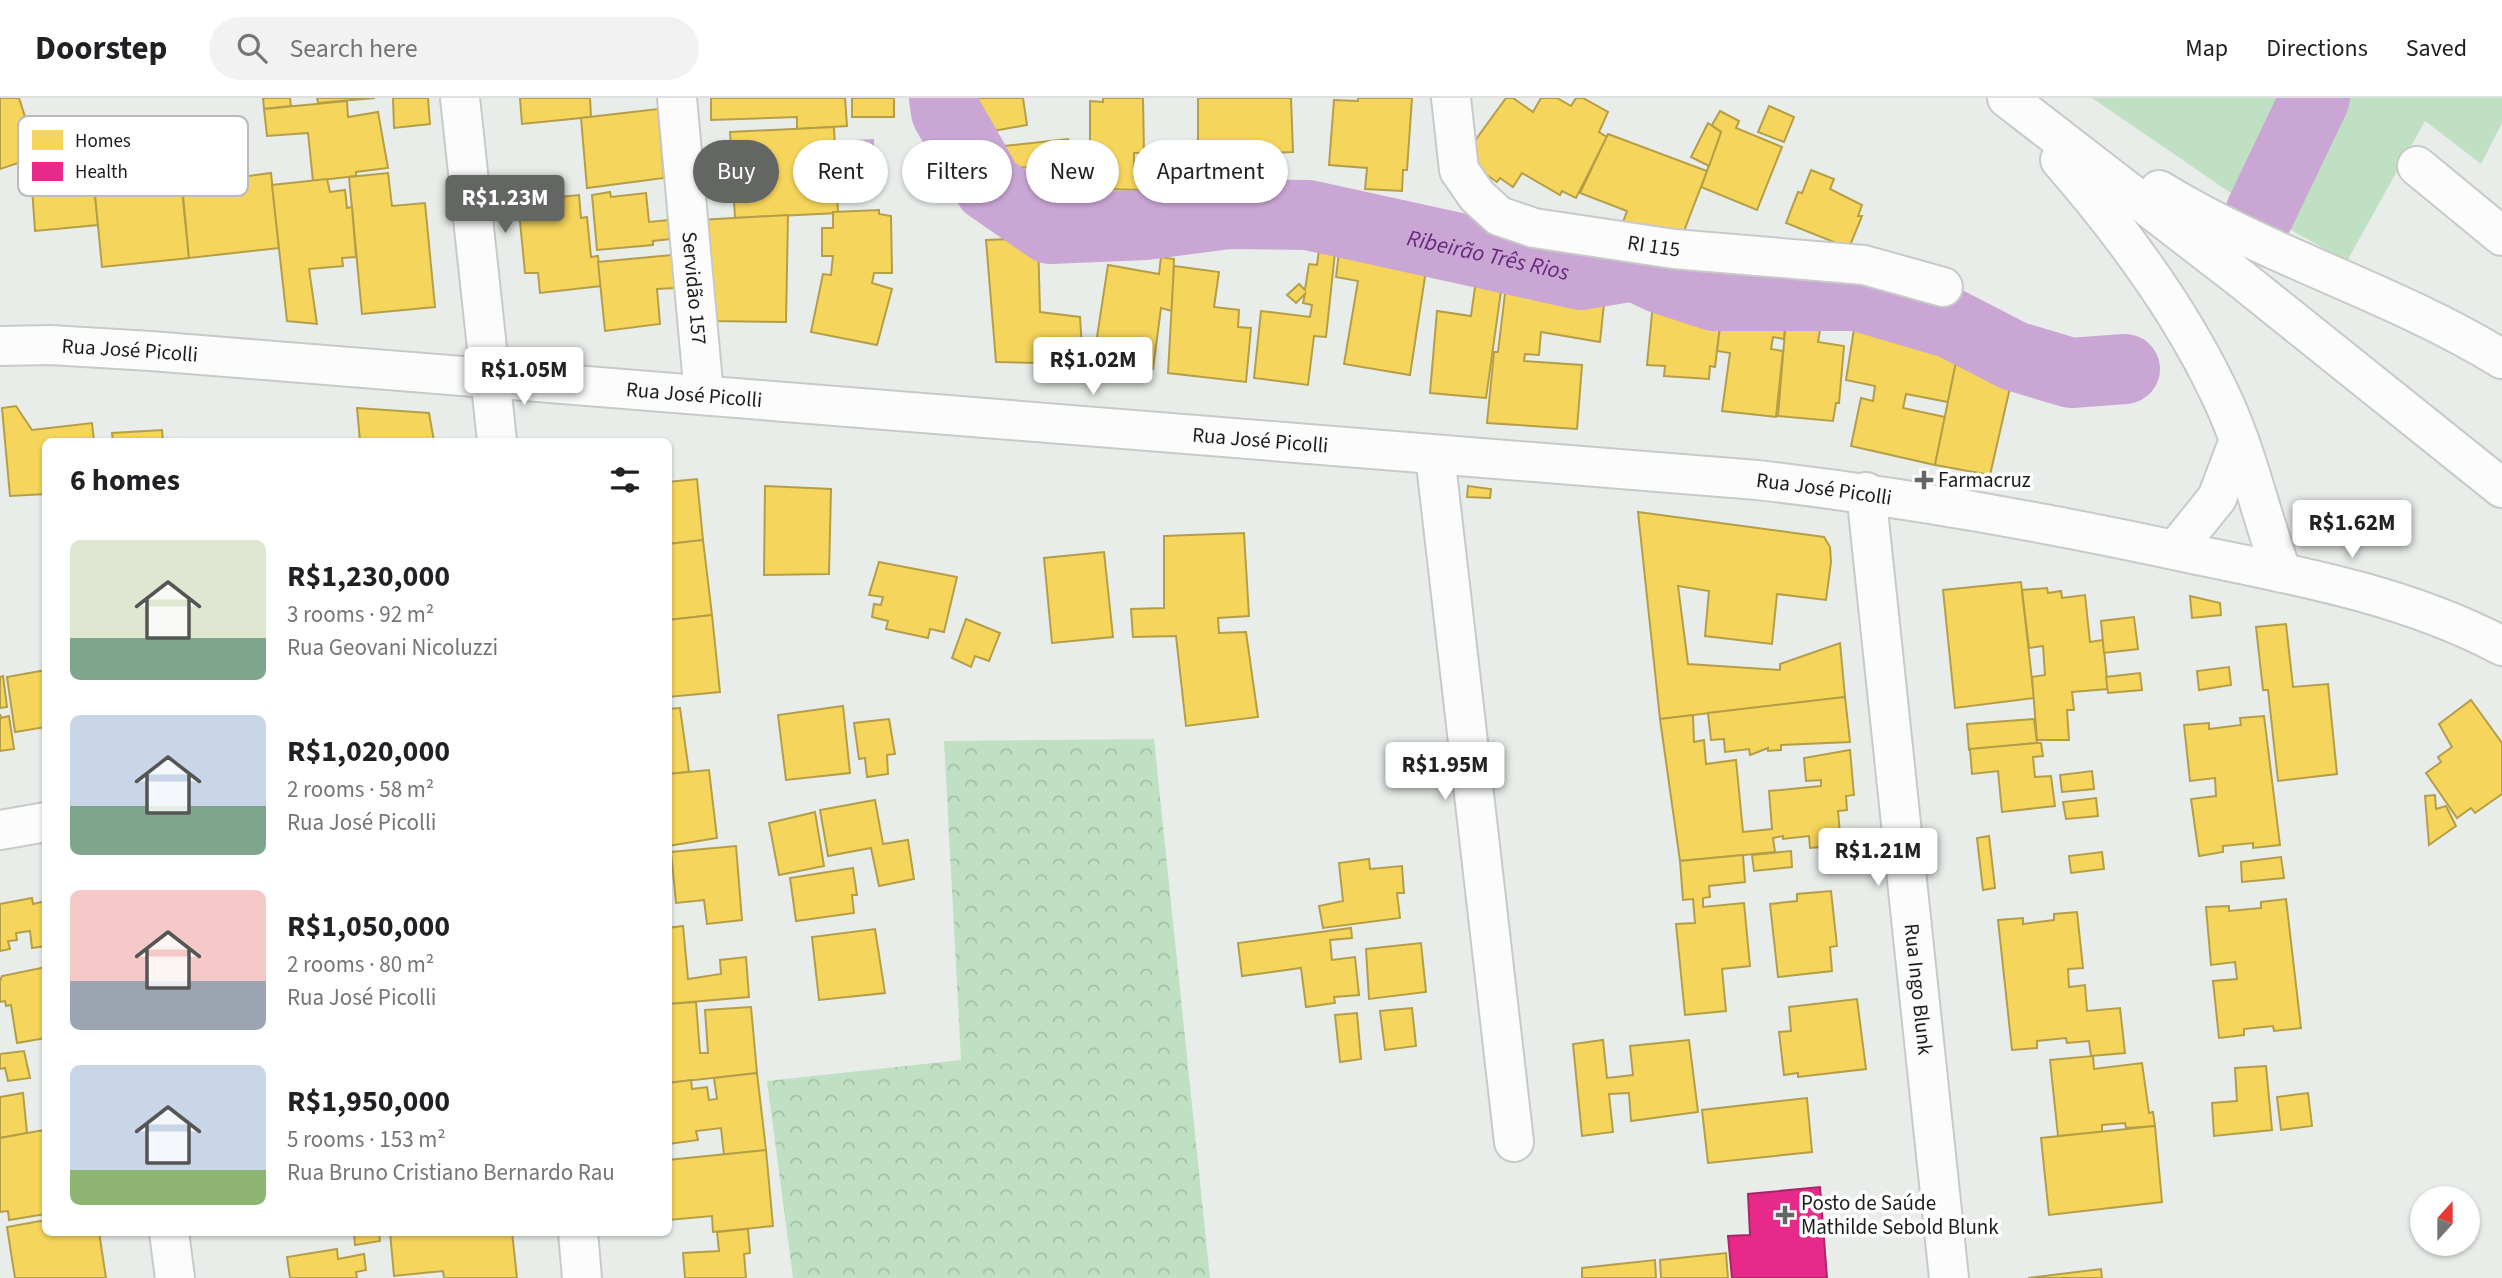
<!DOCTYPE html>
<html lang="en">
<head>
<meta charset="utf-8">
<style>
  :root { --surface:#fff; --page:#f2f2f2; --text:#202124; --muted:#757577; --line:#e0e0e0; --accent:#636663 }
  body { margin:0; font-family:"Source Sans 3",sans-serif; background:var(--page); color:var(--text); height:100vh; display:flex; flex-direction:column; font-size:26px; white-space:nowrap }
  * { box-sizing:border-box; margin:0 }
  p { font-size:23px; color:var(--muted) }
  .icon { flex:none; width:38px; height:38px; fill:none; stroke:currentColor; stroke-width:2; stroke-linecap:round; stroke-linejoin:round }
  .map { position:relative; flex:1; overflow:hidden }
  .drawer { position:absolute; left:42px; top:340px; width:630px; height:798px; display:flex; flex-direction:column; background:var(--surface); border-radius:10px; box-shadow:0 2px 5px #0004 }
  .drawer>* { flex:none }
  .guide { position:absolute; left:693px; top:42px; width:665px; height:63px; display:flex; gap:14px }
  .needle { width:46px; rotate:21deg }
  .tools { position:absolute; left:2410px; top:1088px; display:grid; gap:14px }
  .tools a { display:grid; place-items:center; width:70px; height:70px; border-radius:50%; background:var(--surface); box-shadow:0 2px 5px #0004; font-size:35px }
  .price { position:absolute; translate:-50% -60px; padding:0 16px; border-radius:7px; background:#fff; color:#222; font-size:23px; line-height:46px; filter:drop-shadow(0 2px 4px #0008) }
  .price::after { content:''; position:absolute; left:50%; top:42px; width:21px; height:16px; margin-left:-10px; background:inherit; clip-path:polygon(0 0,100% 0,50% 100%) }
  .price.selected { background:var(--accent); color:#fff }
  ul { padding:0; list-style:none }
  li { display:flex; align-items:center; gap:21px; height:175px; padding:0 28px }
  li span { display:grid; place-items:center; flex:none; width:196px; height:140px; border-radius:10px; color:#555 }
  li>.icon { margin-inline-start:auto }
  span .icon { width:84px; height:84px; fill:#fffc; stroke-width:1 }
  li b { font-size:30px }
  h2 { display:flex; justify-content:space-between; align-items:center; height:84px; padding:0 28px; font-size:30px }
  .tag { padding:0 24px; border-radius:32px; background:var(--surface); box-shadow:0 2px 5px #0004; font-size:24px; line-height:63px }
  .tag.selected { background:var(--accent); color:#fff }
  header { display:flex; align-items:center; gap:42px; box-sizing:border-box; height:98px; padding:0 35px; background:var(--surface); border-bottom:2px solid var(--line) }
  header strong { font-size:33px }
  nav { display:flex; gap:38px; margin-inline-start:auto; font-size:24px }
  .search { width:490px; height:63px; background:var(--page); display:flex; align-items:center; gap:18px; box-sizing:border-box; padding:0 24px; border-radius:38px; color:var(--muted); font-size:26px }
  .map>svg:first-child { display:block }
  .green { fill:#c0e0c3 }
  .forest { fill:url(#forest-crowns) }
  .water { fill:#caa6d5 }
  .homes { fill:#f6d55c; stroke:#b49e48; stroke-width:2 }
  .health { fill:#e7298a; stroke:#aa2569; stroke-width:2 }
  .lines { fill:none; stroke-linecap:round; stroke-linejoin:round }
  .river { stroke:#caa6d5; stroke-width:70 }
  .minor-casing { stroke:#c7cac7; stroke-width:42 }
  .highway-casing { stroke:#c7cac7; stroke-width:42 }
  .minor { stroke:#fcfcfc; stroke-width:38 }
  .highway { stroke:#fcfcfc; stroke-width:38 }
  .poi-dot { fill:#636663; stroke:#fff; stroke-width:2.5 }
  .labels { text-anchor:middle; stroke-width:7; stroke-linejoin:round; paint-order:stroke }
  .street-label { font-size:21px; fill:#1b1d1b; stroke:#fff }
  .poi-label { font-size:21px; fill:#1b1d1b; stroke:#fff; text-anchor:start }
  .water-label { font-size:23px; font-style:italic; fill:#68277b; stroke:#fff }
  .key { fill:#fff; stroke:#bbb; stroke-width:2 }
  .key-label { font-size:19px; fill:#1b1d1b }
</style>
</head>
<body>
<header>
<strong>Doorstep</strong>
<div class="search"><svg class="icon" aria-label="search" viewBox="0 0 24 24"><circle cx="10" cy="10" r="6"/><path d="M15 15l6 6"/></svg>Search here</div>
<nav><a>Map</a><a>Directions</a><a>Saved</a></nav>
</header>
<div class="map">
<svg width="2502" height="1180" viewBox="0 0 2502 1180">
  <defs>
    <pattern id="forest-crowns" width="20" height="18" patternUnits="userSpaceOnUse" patternTransform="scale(1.75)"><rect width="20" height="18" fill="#c0e0c3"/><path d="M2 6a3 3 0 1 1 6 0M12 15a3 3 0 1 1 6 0" fill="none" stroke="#a4c0a7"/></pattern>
  </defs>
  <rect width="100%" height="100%" fill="#e9ede9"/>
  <polygon class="green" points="2092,0 2502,0 2502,25 2481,66 2425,23 2347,163 2260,115"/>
  <polygon class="forest" points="1154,641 1210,1180 793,1180 767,983 961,962 944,643"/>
  <polygon class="water" points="874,41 876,95 852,96 851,72 835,72 834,43"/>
  <g class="homes">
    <polygon points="0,0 19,0 27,25 87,20 98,127 35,133 30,61 0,71"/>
    <polygon points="263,0 290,0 291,8 264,11"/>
    <polygon points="317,0 375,0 318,5"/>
    <polygon points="393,0 428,0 430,26 394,30"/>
    <polygon points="520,0 590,0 591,19 522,26"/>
    <polygon points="711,0 845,0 847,28 797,31 797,19 711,22"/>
    <rect x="852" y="0" width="42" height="19"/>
    <polygon points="976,0 1023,0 1027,27 982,35"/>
    <polygon points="1103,0 1143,0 1144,55 1134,55 1134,79 1150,79 1149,92 1090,91 1090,3 1103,4"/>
    <polygon points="1198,0 1291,0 1293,54 1230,57 1231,94 1198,93"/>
    <polygon points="1358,0 1412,0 1407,72 1403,72 1402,93 1365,91 1367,70 1329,67 1334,2 1358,3"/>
    <polygon points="1506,0 1513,0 1533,14 1541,0 1557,0 1571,8 1576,0 1583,0 1608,14 1599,34 1607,39 1576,100 1562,93 1560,97 1522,75 1513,89 1500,80 1497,84 1466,63 1474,44"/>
    <polygon points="347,3 348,19 378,14 388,70 356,74 356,78 313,83 308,35 267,38 264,11"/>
    <polygon points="1769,8 1794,19 1784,44 1758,34"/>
    <polygon points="658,11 664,80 587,90 581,20"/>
    <polygon points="1720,13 1739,23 1736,30 1782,49 1757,112 1701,89 1721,34 1712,27"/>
    <polygon points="1708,25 1721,34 1709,68 1691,59"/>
    <polygon points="834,29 838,115 735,120 730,34"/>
    <polygon points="176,34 189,160 102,169 95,97 133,93 132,72 160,69 157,35"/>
    <polygon points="1608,36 1707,73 1684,133 1620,132 1627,113 1580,95"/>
    <polygon points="1068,41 1068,56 1090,57 1090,91 1036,98 1035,70 999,68 998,61 994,61 995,49"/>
    <polygon points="1811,72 1834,81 1830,91 1862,107 1858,118 1862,118 1849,150 1786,125 1798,94 1802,95"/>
    <polygon points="271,75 279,150 189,160 182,87"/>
    <polygon points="388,75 392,108 425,105 435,209 362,216 349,79"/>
    <polygon points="327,81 330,94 345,92 347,110 352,109 356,159 342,160 343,168 309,171 317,226 287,223 272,87"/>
    <polygon points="610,94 611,99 646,95 649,124 668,122 670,141 653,143 653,147 597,152 592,97"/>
    <polygon points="579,97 581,120 587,119 591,159 598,158 601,188 540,195 538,175 525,175 518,103"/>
    <polygon points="879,112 879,116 891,118 892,175 874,175 872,185 892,191 877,247 811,234 823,176 831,177 833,158 822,158 822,130 833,130 833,114"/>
    <polygon points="788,117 786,224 712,223 700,122"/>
    <polygon points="1341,138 1428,159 1410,277 1344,266 1358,183 1336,179"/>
    <polygon points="1038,140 1040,214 1080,219 1083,266 996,264 986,142"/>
    <polygon points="1320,144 1336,145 1326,239 1314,238 1308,287 1254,280 1261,213 1310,219 1312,207 1303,205 1305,196 1296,205 1287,197 1299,186 1305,192 1309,166 1317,167"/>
    <polygon points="672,157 676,190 657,191 660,226 605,233 598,164"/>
    <polygon points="1161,159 1174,161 1172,213 1161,210 1153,271 1093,265 1108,167 1159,176"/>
    <polygon points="1174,168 1219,174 1214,209 1239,212 1238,229 1251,230 1246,284 1168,275"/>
    <polygon points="1507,179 1605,196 1600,244 1541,234 1539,257 1525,256 1524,263 1582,267 1577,331 1487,325 1494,254 1498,254"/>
    <polygon points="1476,182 1502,186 1486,300 1430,295 1437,213 1471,218"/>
    <polygon points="1653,205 1722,213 1715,269 1710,268 1709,281 1664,278 1665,268 1647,267"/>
    <polygon points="1722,213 1786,221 1784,241 1773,239 1771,251 1783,253 1776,319 1722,313 1730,255 1717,253"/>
    <polygon points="1786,221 1821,226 1818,244 1844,248 1839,305 1836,305 1833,323 1778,318"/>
    <polygon points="1854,231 1957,260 1948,304 1906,296 1903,310 1945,319 1935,367 1851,348 1861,300 1873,303 1875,288 1846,282"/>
    <polygon points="1956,264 2012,281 1990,377 1935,367"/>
    <polygon points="16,308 32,332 92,325 94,343 46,343 46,396 10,398 2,310"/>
    <polygon points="357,310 429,315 434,343 360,343"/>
    <polygon points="162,332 163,343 113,343 112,335"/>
    <polygon points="697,381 703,442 668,446 668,384"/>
    <polygon points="765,388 831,391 829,476 764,477"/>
    <polygon points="1468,388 1491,391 1490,400 1467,399"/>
    <polygon points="1638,414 1824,439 1830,449 1831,464 1826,502 1777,496 1772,546 1705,538 1709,493 1678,488 1688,566 1780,572 1780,566 1840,545 1845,599 1660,621"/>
    <polygon points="1244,435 1249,518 1218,520 1219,535 1246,534 1258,619 1186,628 1176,538 1133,539 1131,511 1164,510 1164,438"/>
    <polygon points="703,442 712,517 668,522 668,446"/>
    <polygon points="1104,454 1113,539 1052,545 1044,460"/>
    <polygon points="879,464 957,479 944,534 930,531 928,540 886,531 888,523 872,519 874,506 881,507 883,499 869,497"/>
    <polygon points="2021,484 2034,600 1955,610 1943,492"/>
    <polygon points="2047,490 2048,495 2061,493 2062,500 2085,497 2090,544 2103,542 2108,591 2072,594 2074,612 2067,612 2069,642 2037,642 2032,579 2045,577 2043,548 2029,550 2022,492"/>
    <polygon points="2190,498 2220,505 2221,517 2192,520"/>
    <polygon points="712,517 720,594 668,599 668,522"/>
    <polygon points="2134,519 2138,551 2104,555 2101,523"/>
    <polygon points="966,521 1000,535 989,563 975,558 971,569 952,560"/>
    <polygon points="2286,526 2293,589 2328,586 2337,676 2278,683 2268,592 2263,592 2256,529"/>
    <polygon points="2229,569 2231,587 2199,592 2197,573"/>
    <polygon points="46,572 46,629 15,634 7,579"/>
    <polygon points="2140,575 2142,592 2108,595 2106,579"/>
    <polygon points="3,578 7,609 0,610 0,579"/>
    <polygon points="1845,599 1850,644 1781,647 1781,652 1768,653 1768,650 1750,657 1749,651 1725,654 1724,641 1711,642 1708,615"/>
    <polygon points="2471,602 2502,645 2502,696 2475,715 2471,710 2457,720 2426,675 2441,664 2438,659 2452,649 2439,626"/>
    <polygon points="843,608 850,675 786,682 778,617"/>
    <polygon points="680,610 689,674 668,676 668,611"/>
    <polygon points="0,616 1,620 9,618 14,651 0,653"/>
    <polygon points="1693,617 1694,644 1704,642 1706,666 1736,662 1743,734 1772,731 1769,693 1821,688 1821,682 1806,683 1804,660 1850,652 1854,697 1846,698 1847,712 1838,713 1841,747 1810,750 1809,738 1783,741 1783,738 1773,740 1775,754 1680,763 1660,621"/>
    <polygon points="2264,618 2280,747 2253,750 2253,745 2223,748 2223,754 2199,758 2191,701 2216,698 2215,680 2190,683 2184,627 2209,625 2209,631 2241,627 2240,620"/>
    <polygon points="889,621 895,656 887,657 888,676 867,679 865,660 859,661 854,625"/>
    <polygon points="2034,621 2037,645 1969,652 1967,626"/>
    <polygon points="2037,645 2041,645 2043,658 2033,659 2035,679 2051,678 2055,708 2002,714 1998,673 1972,676 1970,651"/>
    <polygon points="709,672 717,740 668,748 668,676"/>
    <polygon points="2092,673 2094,691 2062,694 2060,677"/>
    <polygon points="2435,697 2436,711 2446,708 2456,728 2429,747 2425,698"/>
    <polygon points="2096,700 2098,718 2066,721 2063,704"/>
    <polygon points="875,702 883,746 908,742 914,781 879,788 871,750 828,758 820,712"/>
    <polygon points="815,714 824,768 779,777 769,725"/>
    <polygon points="1989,738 1995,790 1983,792 1977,740"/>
    <polygon points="736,748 742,822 707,826 704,802 676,805 671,754"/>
    <polygon points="1791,753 1792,769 1754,773 1752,757"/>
    <polygon points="2102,754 2104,771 2071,775 2069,758"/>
    <polygon points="1743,757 1745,784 1709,788 1710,799 1703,800 1703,809 1744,805 1750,868 1722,871 1726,913 1685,917 1676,826 1695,825 1693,801 1683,802 1680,763"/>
    <polygon points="2281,759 2284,780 2242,784 2241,764"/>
    <polygon points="1369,761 1370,771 1402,768 1404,795 1397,795 1400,820 1323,830 1319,808 1343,803 1339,765"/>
    <polygon points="853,770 857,797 852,797 854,815 796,823 790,780"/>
    <polygon points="1831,793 1837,848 1830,849 1832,873 1778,879 1770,806 1797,803 1797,796"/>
    <polygon points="32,800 33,806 46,803 46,848 32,850 30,833 16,835 17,842 8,843 10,851 0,853 0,806"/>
    <polygon points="2286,801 2301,930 2274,933 2273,928 2244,931 2244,937 2219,940 2213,883 2237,881 2235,864 2211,867 2206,809 2229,808 2229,813 2261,810 2261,804"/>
    <polygon points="2077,814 2083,870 2068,871 2069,889 2085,887 2087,913 2120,910 2125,955 2091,958 2089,943 2067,945 2066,940 2037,943 2037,950 2012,952 1998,822 2023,820 2023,826 2054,822 2054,816"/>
    <polygon points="683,828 688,881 721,876 720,862 746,859 749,899 668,906 668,830"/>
    <polygon points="1351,830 1352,840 1330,842 1332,862 1355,859 1359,897 1334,899 1335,905 1306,909 1301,870 1242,878 1238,845"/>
    <polygon points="875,831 885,895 819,902 812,839"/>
    <polygon points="1421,845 1426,894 1369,901 1366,851"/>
    <polygon points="46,869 46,940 17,945 11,907 6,908 5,903 0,904 0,883 2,878"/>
    <polygon points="1857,901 1866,971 1798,979 1798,975 1784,977 1779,934 1791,933 1789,909"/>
    <polygon points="696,904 700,955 708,955 705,912 751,909 757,975 668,985 668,906"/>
    <polygon points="1412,910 1416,948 1385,952 1380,913"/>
    <polygon points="1357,915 1361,961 1340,964 1335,917"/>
    <polygon points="1603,942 1607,980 1633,977 1630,948 1689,942 1698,1014 1631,1023 1629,995 1609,996 1613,1034 1582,1038 1573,946"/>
    <polygon points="24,953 30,980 8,983 5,970 0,971 0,956"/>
    <polygon points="2093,958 2094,971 2142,965 2149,1015 2153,1014 2155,1028 2126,1030 2125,1025 2102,1027 2102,1034 2058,1038 2050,962"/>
    <polygon points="2266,968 2272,1032 2214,1038 2212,1005 2237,1003 2235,970"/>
    <polygon points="757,975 766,1052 724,1057 721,1030 696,1033 698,1042 668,1046 668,985 691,982 692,991 707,989 709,1002 717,1001 714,980"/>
    <polygon points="23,995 27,1035 0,1040 0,999"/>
    <polygon points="2308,995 2312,1028 2281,1032 2277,999"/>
    <polygon points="1807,1000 1812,1054 1708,1065 1702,1012"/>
    <polygon points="2155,1028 2162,1104 2049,1117 2041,1040"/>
    <polygon points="44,1032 46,1116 9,1122 8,1113 0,1114 0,1040"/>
    <polygon points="766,1052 773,1128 713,1134 712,1118 668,1122 668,1062"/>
    <polygon points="46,1122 46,1134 99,1134 106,1180 15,1180 7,1129"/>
    <polygon points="748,1131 750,1155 744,1156 746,1180 685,1180 683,1155 719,1153 717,1134"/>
    <polygon points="354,1134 379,1134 380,1143 355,1147"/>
    <polygon points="390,1134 512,1134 517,1180 444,1180 443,1173 394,1178"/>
    <polygon points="337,1151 338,1161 364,1156 366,1172 356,1174 357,1180 290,1180 287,1159"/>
    <polygon points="1726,1155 1728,1180 1661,1180 1660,1162"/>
    <polygon points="1655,1162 1656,1180 1582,1180 1582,1170"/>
    <polygon points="2101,1171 2102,1180 2028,1180"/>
  </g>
  <polygon class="health" points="1820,1089 1827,1180 1732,1180 1728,1138 1750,1137 1748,1096"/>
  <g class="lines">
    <g class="river">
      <path id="s1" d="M944 0 946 14 989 89 1050 131 1145 127 1228 116 1308 117 1581 177 1634 168 1662 181 1714 198H1857L1952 226 2014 258 2071 275 2125 271"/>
      <polyline points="2260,115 2315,0"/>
    </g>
    <g class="minor-casing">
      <g id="minor">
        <polyline points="460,0 497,343"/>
        <path id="s2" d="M677 0 704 297"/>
        <path id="s3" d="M1451 0 1459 72 1477 98 1499 118 1534 130 1674 151 1864 167 1943 189"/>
        <polyline points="2417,68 2502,138"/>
        <path id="s4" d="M0 248 50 247 151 253 1757 382C1905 399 2051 425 2197 457 2300 478 2408 498 2502 548"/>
        <polyline points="1435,357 1514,1044"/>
        <path id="s5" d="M1866 394 1949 1180"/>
        <polyline points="0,732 46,724"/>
        <polyline points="169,1134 175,1180"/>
        <polyline points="578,1134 582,1180"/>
      </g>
    </g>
    <g class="highway-casing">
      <g id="highway">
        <polyline points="2007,0 2240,180 2502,390"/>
        <path d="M2060 62C2121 132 2179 210 2219 294 2247 351 2260 415 2282 475"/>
        <path d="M2159 92C2268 159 2393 194 2502 261"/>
        <polyline points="2175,452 2217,400 2239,342"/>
      </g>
    </g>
    <use href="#minor" class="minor"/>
    <use href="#highway" class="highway"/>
  </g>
  <g class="poi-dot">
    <path d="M1920.5 371.5h7v7h7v7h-7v7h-7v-7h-7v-7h7z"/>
    <path d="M1781.5 1106.5h7v7h7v7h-7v7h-7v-7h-7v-7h7z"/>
  </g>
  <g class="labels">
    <g class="street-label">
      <text dy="7" stroke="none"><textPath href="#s3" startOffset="292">RI 115</textPath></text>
      <text dy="7" stroke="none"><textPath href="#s2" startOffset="191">Servidão 157</textPath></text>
      <text dy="7" stroke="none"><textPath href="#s4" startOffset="130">Rua José Picolli</textPath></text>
      <text dy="7" stroke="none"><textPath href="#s4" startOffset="696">Rua José Picolli</textPath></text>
      <text dy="7" stroke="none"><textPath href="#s4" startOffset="1264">Rua José Picolli</textPath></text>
      <text dy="7" stroke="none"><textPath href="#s4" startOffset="1830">Rua José Picolli</textPath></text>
      <text dy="7" stroke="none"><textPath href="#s5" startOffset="500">Rua Ingo Blunk</textPath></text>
    </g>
    <g class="poi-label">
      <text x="1938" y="389">Farmacruz</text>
      <text x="1801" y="1112">Posto de Saúde<tspan x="1801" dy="24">Mathilde Sebold Blunk</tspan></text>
    </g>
    <g class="water-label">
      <text dy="8" stroke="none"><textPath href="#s1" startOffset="618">Ribeirão Três Rios</textPath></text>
    </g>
  </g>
  <rect x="18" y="18" width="230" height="80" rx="10" class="key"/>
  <rect x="32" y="32" width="31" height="20" fill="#f6d55c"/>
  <rect x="32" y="64" width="31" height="19" fill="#e7298a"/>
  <g class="key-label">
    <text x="75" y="49">Homes</text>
    <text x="75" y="80">Health</text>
  </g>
</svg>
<div class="tools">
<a><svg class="needle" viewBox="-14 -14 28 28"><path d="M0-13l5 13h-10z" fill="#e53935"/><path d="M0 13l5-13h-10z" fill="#757577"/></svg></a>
</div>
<b class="price selected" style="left:505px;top:137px">R$1.23M</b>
<b class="price" style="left:1093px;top:299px">R$1.02M</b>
<b class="price" style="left:524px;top:309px">R$1.05M</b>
<b class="price" style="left:2352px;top:462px">R$1.62M</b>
<b class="price" style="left:1445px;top:704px">R$1.95M</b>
<b class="price" style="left:1878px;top:790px">R$1.21M</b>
<div class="guide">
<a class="tag selected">Buy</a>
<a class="tag">Rent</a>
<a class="tag">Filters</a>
<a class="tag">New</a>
<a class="tag">Apartment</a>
</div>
<section class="drawer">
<h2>6 homes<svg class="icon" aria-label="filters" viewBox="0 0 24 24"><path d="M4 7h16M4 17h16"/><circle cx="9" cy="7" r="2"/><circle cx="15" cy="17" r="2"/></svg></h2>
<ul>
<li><span style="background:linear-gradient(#dfe7d0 70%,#7fa58c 0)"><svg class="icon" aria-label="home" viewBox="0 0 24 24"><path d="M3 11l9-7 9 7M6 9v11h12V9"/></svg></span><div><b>R$1,230,000</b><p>3 rooms · 92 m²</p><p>Rua Geovani Nicoluzzi</p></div></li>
<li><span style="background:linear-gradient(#c9d6e8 65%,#7fa58c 0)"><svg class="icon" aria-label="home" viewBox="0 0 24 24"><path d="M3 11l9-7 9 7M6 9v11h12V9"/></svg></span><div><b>R$1,020,000</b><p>2 rooms · 58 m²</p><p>Rua José Picolli</p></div></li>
<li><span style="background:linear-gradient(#f6c9c9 65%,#9aa5b1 0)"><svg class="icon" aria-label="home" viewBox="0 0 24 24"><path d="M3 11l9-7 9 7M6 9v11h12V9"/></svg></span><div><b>R$1,050,000</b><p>2 rooms · 80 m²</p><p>Rua José Picolli</p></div></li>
<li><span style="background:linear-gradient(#c9d6e8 75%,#8fb573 0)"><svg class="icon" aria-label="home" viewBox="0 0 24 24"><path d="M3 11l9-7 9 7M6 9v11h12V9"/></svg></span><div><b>R$1,950,000</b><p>5 rooms · 153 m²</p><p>Rua Bruno Cristiano Bernardo Rau</p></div></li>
</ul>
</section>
</div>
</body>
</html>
